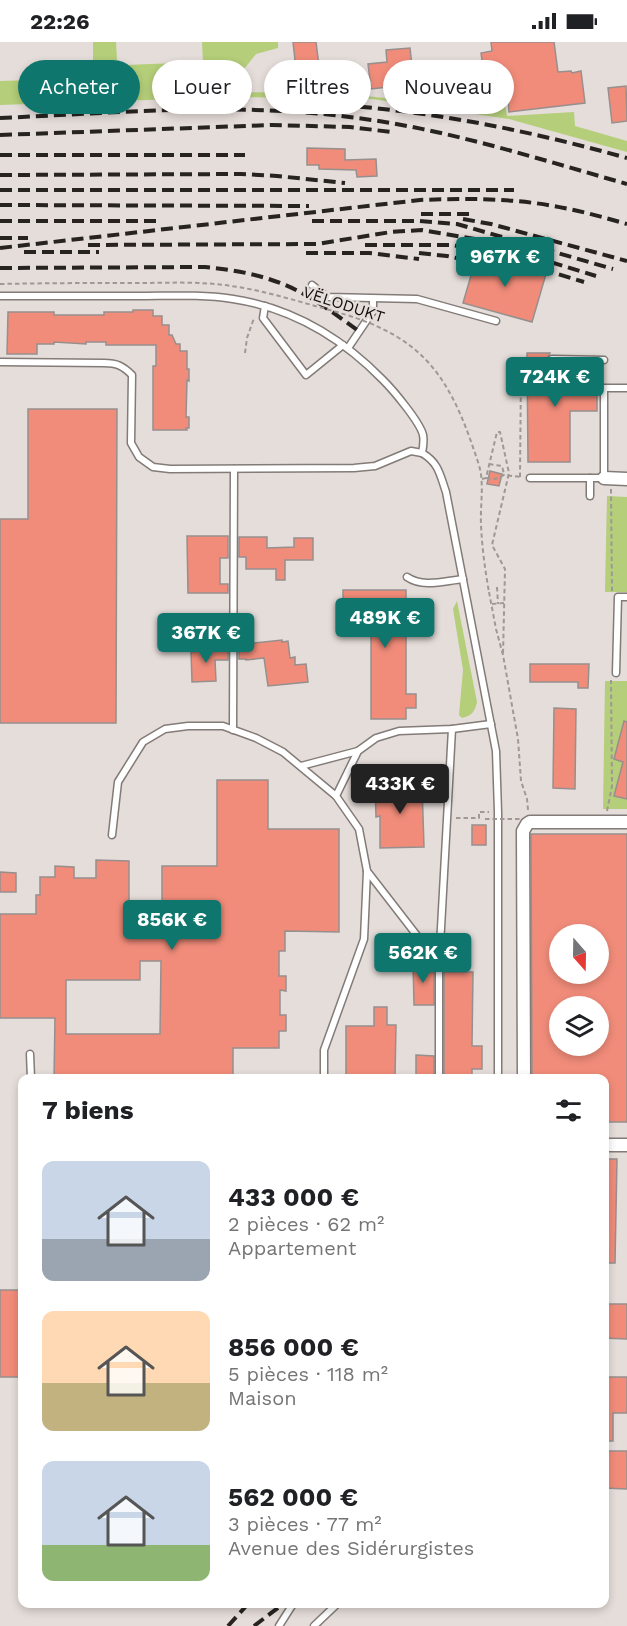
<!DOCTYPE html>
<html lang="fr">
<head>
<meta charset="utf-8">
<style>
  :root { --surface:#fff; --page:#f6f6f6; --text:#202124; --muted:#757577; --accent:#0f766e }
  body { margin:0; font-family:"Work Sans",sans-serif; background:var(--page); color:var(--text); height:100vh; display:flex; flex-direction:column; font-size:22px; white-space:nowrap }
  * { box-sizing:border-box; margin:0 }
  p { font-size:20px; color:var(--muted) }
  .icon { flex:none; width:33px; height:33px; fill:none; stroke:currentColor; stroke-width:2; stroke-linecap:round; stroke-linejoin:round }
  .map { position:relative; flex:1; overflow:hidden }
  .side { position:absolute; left:18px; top:1032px; width:591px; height:534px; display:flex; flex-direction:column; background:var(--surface); border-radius:12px; box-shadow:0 3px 9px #0003 }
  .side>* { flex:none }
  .hud { position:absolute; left:18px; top:18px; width:591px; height:54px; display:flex; gap:12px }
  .needle { width:39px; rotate:160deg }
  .controls { position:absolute; left:549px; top:882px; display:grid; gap:12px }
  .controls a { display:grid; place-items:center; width:60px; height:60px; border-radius:50%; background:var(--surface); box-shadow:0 3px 9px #0003; font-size:30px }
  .price { position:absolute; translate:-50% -51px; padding:0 14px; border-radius:6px; background:var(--accent); color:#fff; font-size:20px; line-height:39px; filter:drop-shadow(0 2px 3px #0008) }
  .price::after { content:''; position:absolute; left:50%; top:36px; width:18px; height:14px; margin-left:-9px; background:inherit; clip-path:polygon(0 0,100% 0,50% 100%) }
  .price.on { background:#222; color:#fff }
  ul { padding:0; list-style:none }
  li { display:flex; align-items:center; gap:18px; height:150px; padding:0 24px }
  li span { display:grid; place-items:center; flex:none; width:168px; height:120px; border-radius:12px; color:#555 }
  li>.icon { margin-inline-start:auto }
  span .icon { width:72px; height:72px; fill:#fffc; stroke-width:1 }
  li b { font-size:26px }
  h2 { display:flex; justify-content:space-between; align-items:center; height:72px; padding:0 24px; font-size:26px }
  .chip { padding:0 21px; border-radius:27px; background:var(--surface); box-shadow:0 3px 9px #0003; font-size:21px; line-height:54px }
  .chip.on { background:var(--accent); color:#fff }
  .status { display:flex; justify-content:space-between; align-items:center; height:42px; padding:0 30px; background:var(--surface); direction:ltr }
  .status svg { height:16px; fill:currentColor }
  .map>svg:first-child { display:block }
  .green { fill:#b4ce79 }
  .building { fill:#f18c7a; stroke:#978f8d; stroke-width:1.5; fill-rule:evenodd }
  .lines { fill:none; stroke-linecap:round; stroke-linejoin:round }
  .lane-casing { stroke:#827b77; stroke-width:9 }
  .street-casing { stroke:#827b77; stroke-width:15 }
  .path { stroke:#9f9895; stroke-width:2; stroke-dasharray:4.5 3; stroke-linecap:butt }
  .lane { stroke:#fff; stroke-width:6 }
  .street { stroke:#fff; stroke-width:12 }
  .rail { stroke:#262321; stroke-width:4; stroke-dasharray:12 6; stroke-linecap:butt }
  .path-bridge { stroke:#9f9895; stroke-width:2; stroke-dasharray:4.5 3; stroke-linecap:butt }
  .labels { text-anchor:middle; stroke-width:5; stroke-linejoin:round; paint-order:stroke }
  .street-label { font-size:16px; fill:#110e0d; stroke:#e5ddd9 }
</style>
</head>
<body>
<div class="status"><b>22:26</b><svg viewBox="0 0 49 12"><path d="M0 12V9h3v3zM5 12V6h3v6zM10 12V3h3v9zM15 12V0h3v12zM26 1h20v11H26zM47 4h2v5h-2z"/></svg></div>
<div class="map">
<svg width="627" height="1584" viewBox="0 0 627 1584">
  <rect width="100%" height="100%" fill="#e5ddd9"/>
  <g class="green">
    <polygon points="93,0 116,0 117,18 93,18"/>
    <polygon points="202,0 278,0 278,6 256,12 241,31 215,32 215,43 233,50 314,51 315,41 357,53 466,65 505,61 507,74 574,70 575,84 627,99 627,110 509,77 372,57 234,55 0,63 0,39 99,36 99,24 203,20"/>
    <polygon points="607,454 627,455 627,550 605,550"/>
    <path d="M457 559 477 660C475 669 472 674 462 676L459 673 463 628 453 567Z"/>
    <polygon points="605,639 627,639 627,767 603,767"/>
  </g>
  <g class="building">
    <polygon points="293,0 316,0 319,24 296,27"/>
    <polygon points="491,0 554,0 558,30 571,29 572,31 581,29 585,61 509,70 508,57 480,60 479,52 468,53 465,35 484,32 481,11 492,9"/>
    <polygon points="410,6 414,42 371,47 368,22 387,20 386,8"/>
    <polygon points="626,44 627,79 612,81 608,46"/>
    <polygon points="307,106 345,107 345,118 376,117 377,134 357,135 356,128 319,127 319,123 307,123"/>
    <polygon points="477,213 546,232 532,280 463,261"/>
    <polygon points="133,268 153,268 153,274 162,274 162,283 169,283 169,293 172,293 176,302 180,302 180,309 187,309 187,327 189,327 189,339 187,338 186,375 189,375 189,386 186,386 187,388 153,388 153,324 156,324 156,303 106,303 106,300 86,300 86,302 54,300 54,302 37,302 37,312 7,312 8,270 54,270 54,273 104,273 104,270 133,270"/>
    <polygon points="527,311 550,311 547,317 550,322 550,330 597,330 597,369 570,369 570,420 528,420"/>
    <polygon points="28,367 117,367 116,681 0,681 0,477 28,477"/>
    <polygon points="490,429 502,432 499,444 487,442"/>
    <polygon points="187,494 228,494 228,516 220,516 220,542 228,542 228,551 188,551"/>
    <polygon points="239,495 267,495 267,506 294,505 294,496 313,496 313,518 285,518 285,538 276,538 276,527 246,527 246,515 239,515"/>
    <polygon points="343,548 406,548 406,652 416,652 416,666 406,666 406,677 371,677 371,589 360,588 360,565 343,565"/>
    <polygon points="282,598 282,600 288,599 290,616 295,615 295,623 306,622 308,640 268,644 264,616 246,618 246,617 239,617 239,607 245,606 244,602"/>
    <polygon points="228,607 228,618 215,618 216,639 192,640 191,610"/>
    <polygon points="530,622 589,622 588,646 578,646 578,640 530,640"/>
    <polygon points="554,666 576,667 575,747 553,746"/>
    <polygon points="624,679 627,680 627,757 614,754 623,720 614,717"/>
    <path d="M217 738H268V787H339V890L285 889V909H279V934H286V949L280 948V973H286V989H279V1006H233V1036H54L55 976H0V872H36V853H40V835H55V824L74 825V836H96V818L129 819V872H162V824H217ZM140 919H161L160 992H66V938H140Z"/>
    <polygon points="407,741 422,742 424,805 380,806 380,774 376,775 375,742"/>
    <rect x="472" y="783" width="14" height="20"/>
    <path d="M531 792H627V1080H604V1036H532ZM560 892H598V932H560ZM560 964H598V1004H560Z"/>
    <polygon points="0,830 16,831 16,850 0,850"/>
    <polygon points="413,920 429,920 429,930 434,930 434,963 414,963"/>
    <polygon points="444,930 473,930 472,1004 482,1004 482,1027 472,1027 472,1036 444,1036"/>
    <polygon points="374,965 387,965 387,983 396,983 395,1036 346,1036 346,984 374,984"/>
    <polygon points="416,1013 434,1014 434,1036 416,1036"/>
    <polygon points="604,1117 617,1117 615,1221 604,1221"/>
    <rect x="0" y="1248" width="22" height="87"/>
    <polygon points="608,1262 627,1262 627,1297 604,1296 604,1266 608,1266"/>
    <polygon points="604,1335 627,1335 627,1371 613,1371 613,1399 604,1399"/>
    <polygon points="604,1409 627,1409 627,1447 604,1446"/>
  </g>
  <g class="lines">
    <g class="lane-casing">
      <g id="lane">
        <polyline points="312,243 327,255 417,257 496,279"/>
        <path d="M0 254C46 254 91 254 137 254 169 254 201 252 233 257 292 266 342 296 383 338 393 348 420 380 423 393 424 398 423 406 422 411 439 421 440 433 446 450L496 709 498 770V1036"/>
        <polyline points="265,264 263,276 306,333 343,303"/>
        <polyline points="348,306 373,269 373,257"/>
        <polyline points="552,317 604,318"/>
        <path d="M0 320 104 321C117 321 123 324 132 333L131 401 139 415 153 425 170 427 354 426 375 424 411 409 422 411"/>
        <polyline points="530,436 604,436 604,346 627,346"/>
        <polyline points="590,454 590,436"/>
        <path d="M407 535C423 546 444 539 463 537"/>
        <polyline points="616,631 618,555 627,555"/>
        <polyline points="233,688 234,427"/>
        <polyline points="301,724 358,709"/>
        <polyline points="336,754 358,709 376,696 399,689 452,687 491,682"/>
        <polyline points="112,793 118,740 143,700 165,687 188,684 223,684 256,696 283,710 336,754 359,787 367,829 439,922 452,687"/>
        <polyline points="439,922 439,1036"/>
        <polyline points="30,1012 31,1036"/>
        <polyline points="324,1036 324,1008 364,897 367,829"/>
        <polyline points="279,1584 293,1562"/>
        <polyline points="314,1584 337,1562"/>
      </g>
    </g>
    <g class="street-casing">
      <g id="street">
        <polyline points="604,436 627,437"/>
        <polyline points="524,1036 523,789 527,782 530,780 627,780"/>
        <polyline points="604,1103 627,1103"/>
      </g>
    </g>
    <g class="path">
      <polyline points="245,311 247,296 254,276"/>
      <polyline points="489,422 502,424 504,432"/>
      <polyline points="520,435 521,326 551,326"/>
      <polyline points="486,436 495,437 504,433 522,435"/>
      <polyline points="611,447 612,549"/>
      <polyline points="497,545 498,562"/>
      <polyline points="489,550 496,587 503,613 518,697 521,739 527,757 528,768"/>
      <polyline points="492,562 504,561"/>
      <polyline points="607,769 612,744 611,638"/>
      <polyline points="456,776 479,776 479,770 489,770"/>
    </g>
    <use href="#lane" class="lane"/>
    <use href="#street" class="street"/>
    <g class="rail">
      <path d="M288 61C404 63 516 85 627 116"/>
      <path d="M0 76C116 71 234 60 349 75 444 86 535 116 627 142"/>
      <polyline points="0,93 272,83 350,85 391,90"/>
      <polyline points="0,113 245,113"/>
      <polyline points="0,133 241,132 277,134 345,141"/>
      <polyline points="0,148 514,148"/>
      <polyline points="0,163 309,164"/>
      <polyline points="421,172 473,172"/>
      <polyline points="463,177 491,182 627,219"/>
      <polyline points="0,179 161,179"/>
      <polyline points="312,179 419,179 457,182 613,227"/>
      <polyline points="0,196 28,196"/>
      <polyline points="88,203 317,202 391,190 422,188 475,197 596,234"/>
      <polyline points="365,203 452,203 479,208 584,240"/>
      <path d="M0 206 420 158C468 156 516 156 564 166 585 170 606 176 627 182"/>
      <polyline points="24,210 99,210"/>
      <polyline points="306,211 369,211 419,217"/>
      <polyline points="419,211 447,214 475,220"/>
      <path d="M0 226 205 225C237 228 269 234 298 249 320 260 340 276 360 290"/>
      <polyline points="228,1584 248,1562"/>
      <polyline points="254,1584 283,1562"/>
    </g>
    <g class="path-bridge">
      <path d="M0 242C45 241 91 241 136 241 168 241 200 239 231 244 261 248 290 257 319 265 360 276 398 288 427 319 453 347 466 384 478 420 485 440 480 461 481 483 482 505 485 528 489 550"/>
      <polyline points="482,437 486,436 497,390 500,390 509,431 492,503 505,527 503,613"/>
      <polyline points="485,777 520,777"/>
    </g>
  </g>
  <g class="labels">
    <g class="street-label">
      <text transform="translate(344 262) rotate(18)" y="6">VËLODUKT</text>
    </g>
  </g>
</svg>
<div class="controls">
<a><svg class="needle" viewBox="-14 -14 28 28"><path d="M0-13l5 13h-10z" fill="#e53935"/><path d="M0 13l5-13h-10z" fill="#757577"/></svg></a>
<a><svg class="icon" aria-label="layers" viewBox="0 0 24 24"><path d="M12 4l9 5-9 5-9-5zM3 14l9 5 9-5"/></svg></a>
</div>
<b class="price" style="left:505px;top:246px">967K €</b>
<b class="price" style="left:555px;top:366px">724K €</b>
<b class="price" style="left:385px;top:607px">489K €</b>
<b class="price" style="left:206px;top:622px">367K €</b>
<b class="price on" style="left:400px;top:773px">433K €</b>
<b class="price" style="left:172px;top:909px">856K €</b>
<b class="price" style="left:423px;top:942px">562K €</b>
<div class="hud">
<a class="chip on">Acheter</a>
<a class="chip">Louer</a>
<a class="chip">Filtres</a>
<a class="chip">Nouveau</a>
</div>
<section class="side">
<h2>7 biens<svg class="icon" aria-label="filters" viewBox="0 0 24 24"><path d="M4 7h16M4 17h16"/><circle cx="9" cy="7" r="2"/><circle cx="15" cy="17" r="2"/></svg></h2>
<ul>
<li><span style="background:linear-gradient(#c9d6e8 65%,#9aa5b1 0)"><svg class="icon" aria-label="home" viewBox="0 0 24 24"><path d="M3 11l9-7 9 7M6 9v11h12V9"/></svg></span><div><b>433 000 €</b><p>2 pièces · 62 m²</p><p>Appartement</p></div></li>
<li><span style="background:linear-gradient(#ffd9b3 60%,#c2b280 0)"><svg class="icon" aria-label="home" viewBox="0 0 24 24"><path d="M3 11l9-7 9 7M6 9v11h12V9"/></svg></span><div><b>856 000 €</b><p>5 pièces · 118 m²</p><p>Maison</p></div></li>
<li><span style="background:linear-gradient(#c9d6e8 70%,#8fb573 0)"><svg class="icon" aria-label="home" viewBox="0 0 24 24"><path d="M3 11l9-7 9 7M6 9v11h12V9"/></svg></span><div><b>562 000 €</b><p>3 pièces · 77 m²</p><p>Avenue des Sidérurgistes</p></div></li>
</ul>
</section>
</div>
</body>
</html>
